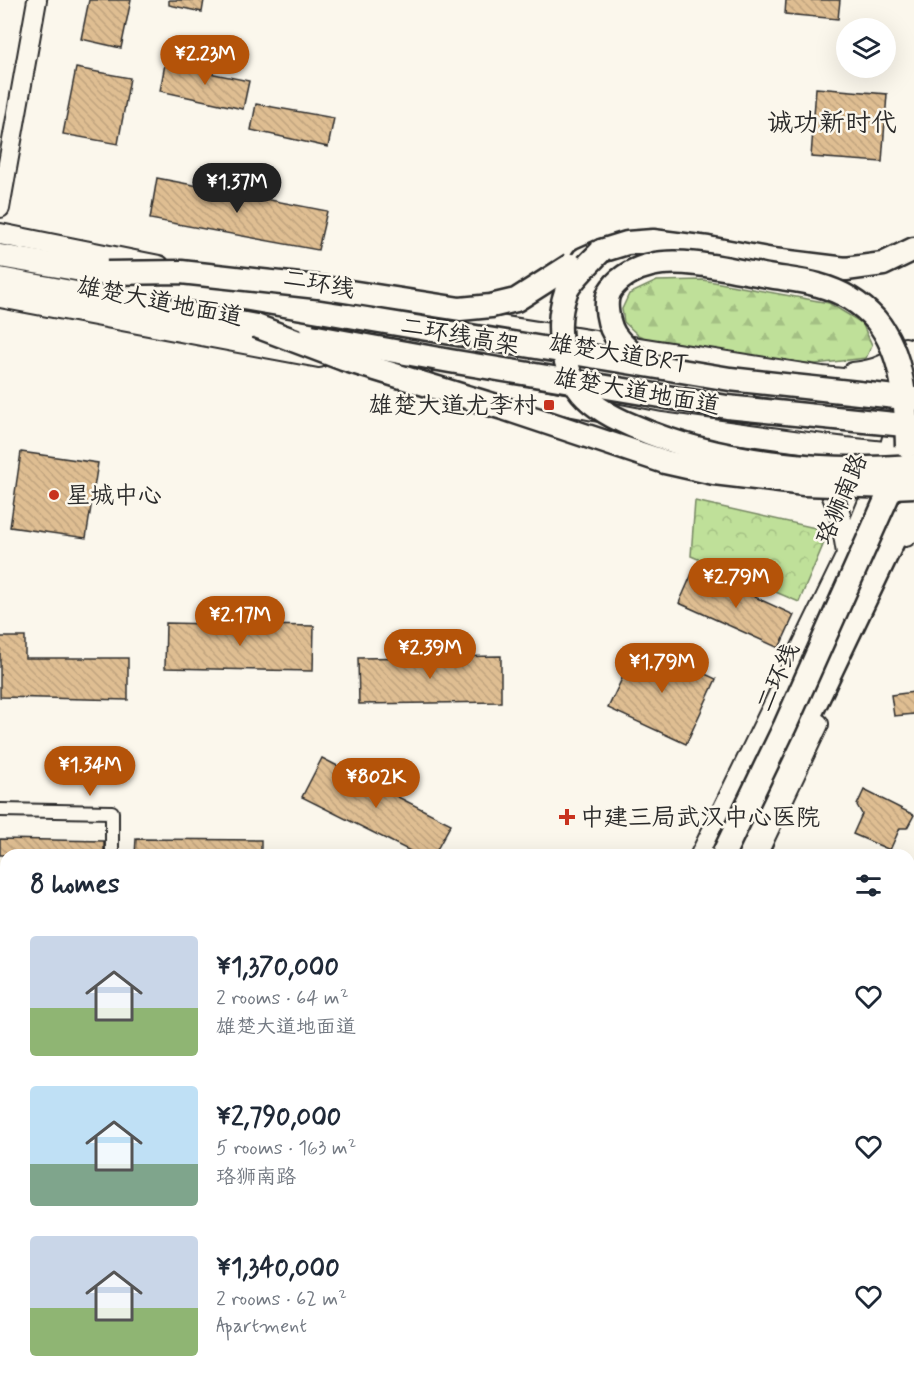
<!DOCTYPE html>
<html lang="en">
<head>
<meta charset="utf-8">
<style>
  :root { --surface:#fff; --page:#f2f2f3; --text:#1f2937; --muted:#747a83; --accent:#b45309 }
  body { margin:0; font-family:Mynerve,"LXGW WenKai TC",sans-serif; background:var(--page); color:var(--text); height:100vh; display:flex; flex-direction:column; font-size:22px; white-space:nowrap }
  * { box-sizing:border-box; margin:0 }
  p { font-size:20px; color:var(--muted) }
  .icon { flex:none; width:33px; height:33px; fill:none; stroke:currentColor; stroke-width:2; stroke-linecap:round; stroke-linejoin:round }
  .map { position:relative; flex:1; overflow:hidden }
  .panel { position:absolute; left:0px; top:849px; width:915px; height:534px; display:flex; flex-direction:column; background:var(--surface); border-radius:18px 18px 0 0; box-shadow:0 6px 24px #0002 }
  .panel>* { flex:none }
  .fabs { position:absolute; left:836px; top:18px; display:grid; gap:12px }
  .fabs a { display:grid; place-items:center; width:60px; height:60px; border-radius:50%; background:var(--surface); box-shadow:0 6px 24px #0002; font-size:30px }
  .price { position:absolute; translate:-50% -51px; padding:0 14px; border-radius:21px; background:var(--accent); color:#fff; font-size:20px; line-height:39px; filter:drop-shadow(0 2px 3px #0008) }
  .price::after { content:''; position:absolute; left:50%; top:36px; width:18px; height:14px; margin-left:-9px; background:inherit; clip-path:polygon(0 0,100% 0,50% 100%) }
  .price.current { background:#222; color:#fff }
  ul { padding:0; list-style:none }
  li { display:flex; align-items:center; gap:18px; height:150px; padding:0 30px }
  li span { display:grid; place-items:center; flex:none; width:168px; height:120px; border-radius:6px; color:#555 }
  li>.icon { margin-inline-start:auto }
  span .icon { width:72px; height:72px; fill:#fffc; stroke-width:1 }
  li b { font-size:26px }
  h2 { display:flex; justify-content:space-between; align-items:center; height:72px; padding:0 30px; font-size:26px }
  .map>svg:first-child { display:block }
  .forest { fill:url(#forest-firs); stroke:#758662; stroke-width:1.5 }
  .park { fill:url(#park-crowns); stroke:#758662; stroke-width:1.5 }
  .building { fill:url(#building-back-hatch); stroke:#2b2b2b; stroke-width:1.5 }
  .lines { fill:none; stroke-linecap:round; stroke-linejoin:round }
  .lane-casing { stroke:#2b2b2b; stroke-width:10 }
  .street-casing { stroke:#2b2b2b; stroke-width:16 }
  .secondary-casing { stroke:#2b2b2b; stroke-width:22 }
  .primary-casing { stroke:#2b2b2b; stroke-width:24 }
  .highway-casing { stroke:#2b2b2b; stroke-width:27 }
  .lane { stroke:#fbf7ec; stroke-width:6 }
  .street { stroke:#fbf7ec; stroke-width:12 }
  .secondary { stroke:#fbf7ec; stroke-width:18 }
  .primary { stroke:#fbf7ec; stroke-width:20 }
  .highway { stroke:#fbf7ec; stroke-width:22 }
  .highway-bridge-casing { stroke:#2b2b2b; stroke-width:27; stroke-linecap:butt }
  .highway-bridge { stroke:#fbf7ec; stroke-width:22 }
  .poi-dot { fill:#c8321e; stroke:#fbf7ec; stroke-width:2 }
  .labels { text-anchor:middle; stroke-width:5; stroke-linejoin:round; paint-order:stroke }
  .street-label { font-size:24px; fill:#2b2b2b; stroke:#fbf7ec }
  .poi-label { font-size:24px; fill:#2b2b2b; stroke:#fbf7ec; text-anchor:start }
  .neighbourhood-label { font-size:26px; fill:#2b2b2b; stroke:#fbf7ec }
</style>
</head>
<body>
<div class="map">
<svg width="914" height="1383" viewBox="0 0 914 1383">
  <defs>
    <pattern id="forest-firs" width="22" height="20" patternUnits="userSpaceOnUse" patternTransform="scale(1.5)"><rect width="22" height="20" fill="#bfe099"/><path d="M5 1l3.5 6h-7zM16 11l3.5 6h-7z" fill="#a4c084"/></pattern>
    <pattern id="park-crowns" width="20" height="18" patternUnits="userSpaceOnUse" patternTransform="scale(1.5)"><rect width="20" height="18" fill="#bfe099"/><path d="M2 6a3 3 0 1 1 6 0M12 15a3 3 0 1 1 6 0" fill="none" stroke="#a4c084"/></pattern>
    <pattern id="building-back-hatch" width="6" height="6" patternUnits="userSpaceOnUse" patternTransform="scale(1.5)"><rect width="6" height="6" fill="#dfbe92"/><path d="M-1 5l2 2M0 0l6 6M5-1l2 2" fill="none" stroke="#c0a37e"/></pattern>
  </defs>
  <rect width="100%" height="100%" fill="#fbf7ec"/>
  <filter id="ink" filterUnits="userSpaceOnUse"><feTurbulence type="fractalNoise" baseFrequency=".0167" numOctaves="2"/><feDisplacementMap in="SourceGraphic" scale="12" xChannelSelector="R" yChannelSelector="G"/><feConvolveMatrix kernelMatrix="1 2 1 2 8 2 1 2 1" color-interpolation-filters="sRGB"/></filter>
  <g filter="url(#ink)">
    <polygon class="forest" points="703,280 829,303 862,323 872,345 866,358 816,364 724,354 656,343 638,335 624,322 622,309 629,294 657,281"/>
    <polygon class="park" points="695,501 829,531 799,602 691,556"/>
    <g class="building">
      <polygon points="89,0 131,0 121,48 81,39"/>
      <polygon points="169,0 204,0 202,12 169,5"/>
      <polygon points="786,0 840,0 838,19 785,14"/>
      <polygon points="165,64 249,81 243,109 160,91"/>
      <polygon points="76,68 130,78 118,144 63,134"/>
      <polygon points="816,88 887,94 882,162 811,157"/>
      <polygon points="256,104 334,118 328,147 251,130"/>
      <polygon points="157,178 327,211 318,250 150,219"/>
      <polygon points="21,452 98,463 86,538 10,527"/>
      <polygon points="694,569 794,615 779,648 679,603"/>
      <polygon points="166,623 314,626 313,671 165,668"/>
      <polygon points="0,637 25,637 25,658 128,658 128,700 0,697"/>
      <polygon points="639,643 716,679 686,744 608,708"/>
      <polygon points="501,656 501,702 359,704 358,658"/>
      <polygon points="914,692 914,714 894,716 891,695"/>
      <polygon points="322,758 451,824 434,855 418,855 302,797"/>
      <polygon points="864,790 914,815 907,828 900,828 890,850 853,834 862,814 857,805"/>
      <polygon points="0,839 104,841 104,855 0,855"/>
      <polygon points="136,839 261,840 261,855 135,855"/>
    </g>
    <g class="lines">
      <g class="lane-casing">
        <polyline id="lane" points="757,393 896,411"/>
      </g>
      <g class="street-casing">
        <g id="street">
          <polyline points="0,810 112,812 112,855"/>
          <polyline points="0,895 6,895"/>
          <polyline points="0,923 6,923"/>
        </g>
      </g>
      <g class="secondary-casing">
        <g id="secondary">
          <polyline points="0,208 37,0"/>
          <polyline points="0,1303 6,1306"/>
          <polyline points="0,1326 6,1328"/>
          <polyline points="107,1377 119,1383"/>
          <polyline points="151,1377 163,1383"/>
        </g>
      </g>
      <g class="primary-casing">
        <g id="primary">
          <polyline points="0,234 159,266"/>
          <polyline points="297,294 822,377 914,386"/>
          <polyline points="0,297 319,357"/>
          <path d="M853 373C873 371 893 365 905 348"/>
          <polyline points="439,380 661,423 845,448 914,455"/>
          <path d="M821 474C839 503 842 520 847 553"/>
          <polyline points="906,536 914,529"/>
          <polyline points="701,855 847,555 889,453 907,385 914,349"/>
          <polyline points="756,855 818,724"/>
          <polyline points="448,1383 451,1377"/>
          <polyline points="509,1383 512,1377"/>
        </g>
      </g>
      <g class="highway-casing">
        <g id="highway">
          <polyline points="0,256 349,316"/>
          <polyline points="583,259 601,251 627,243 653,241 708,248 773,260 846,269 883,264 914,249"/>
          <polyline points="0,279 256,326"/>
          <polyline points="743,855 914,497"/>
          <polyline points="467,1383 470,1377"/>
          <polyline points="493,1383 495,1377"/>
        </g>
      </g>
      <use href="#lane" class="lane"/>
      <use href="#street" class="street"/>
      <use href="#secondary" class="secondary"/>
      <use href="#primary" class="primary"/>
      <use href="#highway" class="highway"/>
      <g class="highway-bridge-casing">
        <g id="highway-bridge">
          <path d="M601 251C592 261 571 280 566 292 559 312 558 335 564 355 567 366 571 378 578 388 590 406 614 418 633 426 717 463 823 473 914 466"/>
          <polyline points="107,273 181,272 318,287 460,309 491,306 516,300 571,265"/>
          <polyline points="349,316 730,379 914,399"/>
          <polyline points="256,326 343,359 506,409 665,462 714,473 804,484 892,487 914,486"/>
          <polyline points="311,336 450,361 727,407 914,426"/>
          <path d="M644 364C636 356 625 348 618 339 608 328 602 300 612 288 621 276 637 268 651 265 684 257 735 271 768 276 785 279 802 280 818 285 840 291 861 303 876 320 904 354 906 404 907 446"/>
          <polyline points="723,855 785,726 897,475"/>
        </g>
      </g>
      <use href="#highway-bridge" class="highway-bridge"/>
    </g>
  </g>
  <g class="poi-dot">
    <rect x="543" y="399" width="12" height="12" rx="3"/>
    <circle cx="54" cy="495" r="6"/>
    <path d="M564 808h6v6h6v6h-6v6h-6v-6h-6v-6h6z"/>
  </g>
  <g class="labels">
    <g class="street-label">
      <text transform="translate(319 283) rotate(10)" y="8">二环线</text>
      <text transform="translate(160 301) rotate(11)" y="8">雄楚大道地面道</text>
      <text transform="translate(460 335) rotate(10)" y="8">二环线高架</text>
      <text transform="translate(619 353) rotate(9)" y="8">雄楚大道BRT</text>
      <text transform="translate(637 391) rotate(10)" y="8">雄楚大道地面道</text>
      <text transform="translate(841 499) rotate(-67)" y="8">珞狮南路</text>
      <text transform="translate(777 677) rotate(-66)" y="8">二环线</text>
    </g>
    <g class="poi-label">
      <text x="537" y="413" text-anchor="end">雄楚大道尤李村</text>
      <text x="66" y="503">星城中心</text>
      <text x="580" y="825">中建三局武汉中心医院</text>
    </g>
    <g class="neighbourhood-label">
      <text x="832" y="131">诚功新时代</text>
    </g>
  </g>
</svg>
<div class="fabs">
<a><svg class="icon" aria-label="layers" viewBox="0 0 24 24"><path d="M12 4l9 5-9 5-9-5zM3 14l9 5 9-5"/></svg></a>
</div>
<b class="price" style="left:205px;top:86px">¥2.23M</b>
<b class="price current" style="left:237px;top:214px">¥1.37M</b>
<b class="price" style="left:736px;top:609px">¥2.79M</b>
<b class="price" style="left:240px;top:647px">¥2.17M</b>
<b class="price" style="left:430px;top:680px">¥2.39M</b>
<b class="price" style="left:662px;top:694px">¥1.79M</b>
<b class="price" style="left:90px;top:797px">¥1.34M</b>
<b class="price" style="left:376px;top:809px">¥802K</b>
<section class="panel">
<h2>8 homes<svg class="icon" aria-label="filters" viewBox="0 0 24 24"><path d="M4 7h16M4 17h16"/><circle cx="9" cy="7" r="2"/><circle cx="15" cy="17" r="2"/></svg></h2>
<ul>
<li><span style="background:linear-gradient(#c9d6e8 60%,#8fb573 0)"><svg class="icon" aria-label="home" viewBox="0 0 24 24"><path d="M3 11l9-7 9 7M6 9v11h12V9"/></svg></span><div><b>¥1,370,000</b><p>2 rooms · 64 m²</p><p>雄楚大道地面道</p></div><svg class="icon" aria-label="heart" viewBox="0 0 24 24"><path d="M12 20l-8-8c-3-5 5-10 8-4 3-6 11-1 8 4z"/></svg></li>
<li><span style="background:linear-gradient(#bfe0f5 65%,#7fa58c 0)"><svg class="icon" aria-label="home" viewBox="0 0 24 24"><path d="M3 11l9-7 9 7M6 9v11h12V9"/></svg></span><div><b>¥2,790,000</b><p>5 rooms · 163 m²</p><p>珞狮南路</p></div><svg class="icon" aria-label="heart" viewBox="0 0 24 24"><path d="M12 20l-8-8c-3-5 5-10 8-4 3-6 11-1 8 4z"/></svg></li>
<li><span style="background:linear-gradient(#c9d6e8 60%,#8fb573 0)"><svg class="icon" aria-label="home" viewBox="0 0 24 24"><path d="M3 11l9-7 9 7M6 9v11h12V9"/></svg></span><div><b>¥1,340,000</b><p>2 rooms · 62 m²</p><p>Apartment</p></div><svg class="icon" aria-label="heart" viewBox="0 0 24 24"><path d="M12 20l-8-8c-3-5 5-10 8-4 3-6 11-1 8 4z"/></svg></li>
</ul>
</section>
</div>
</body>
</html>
